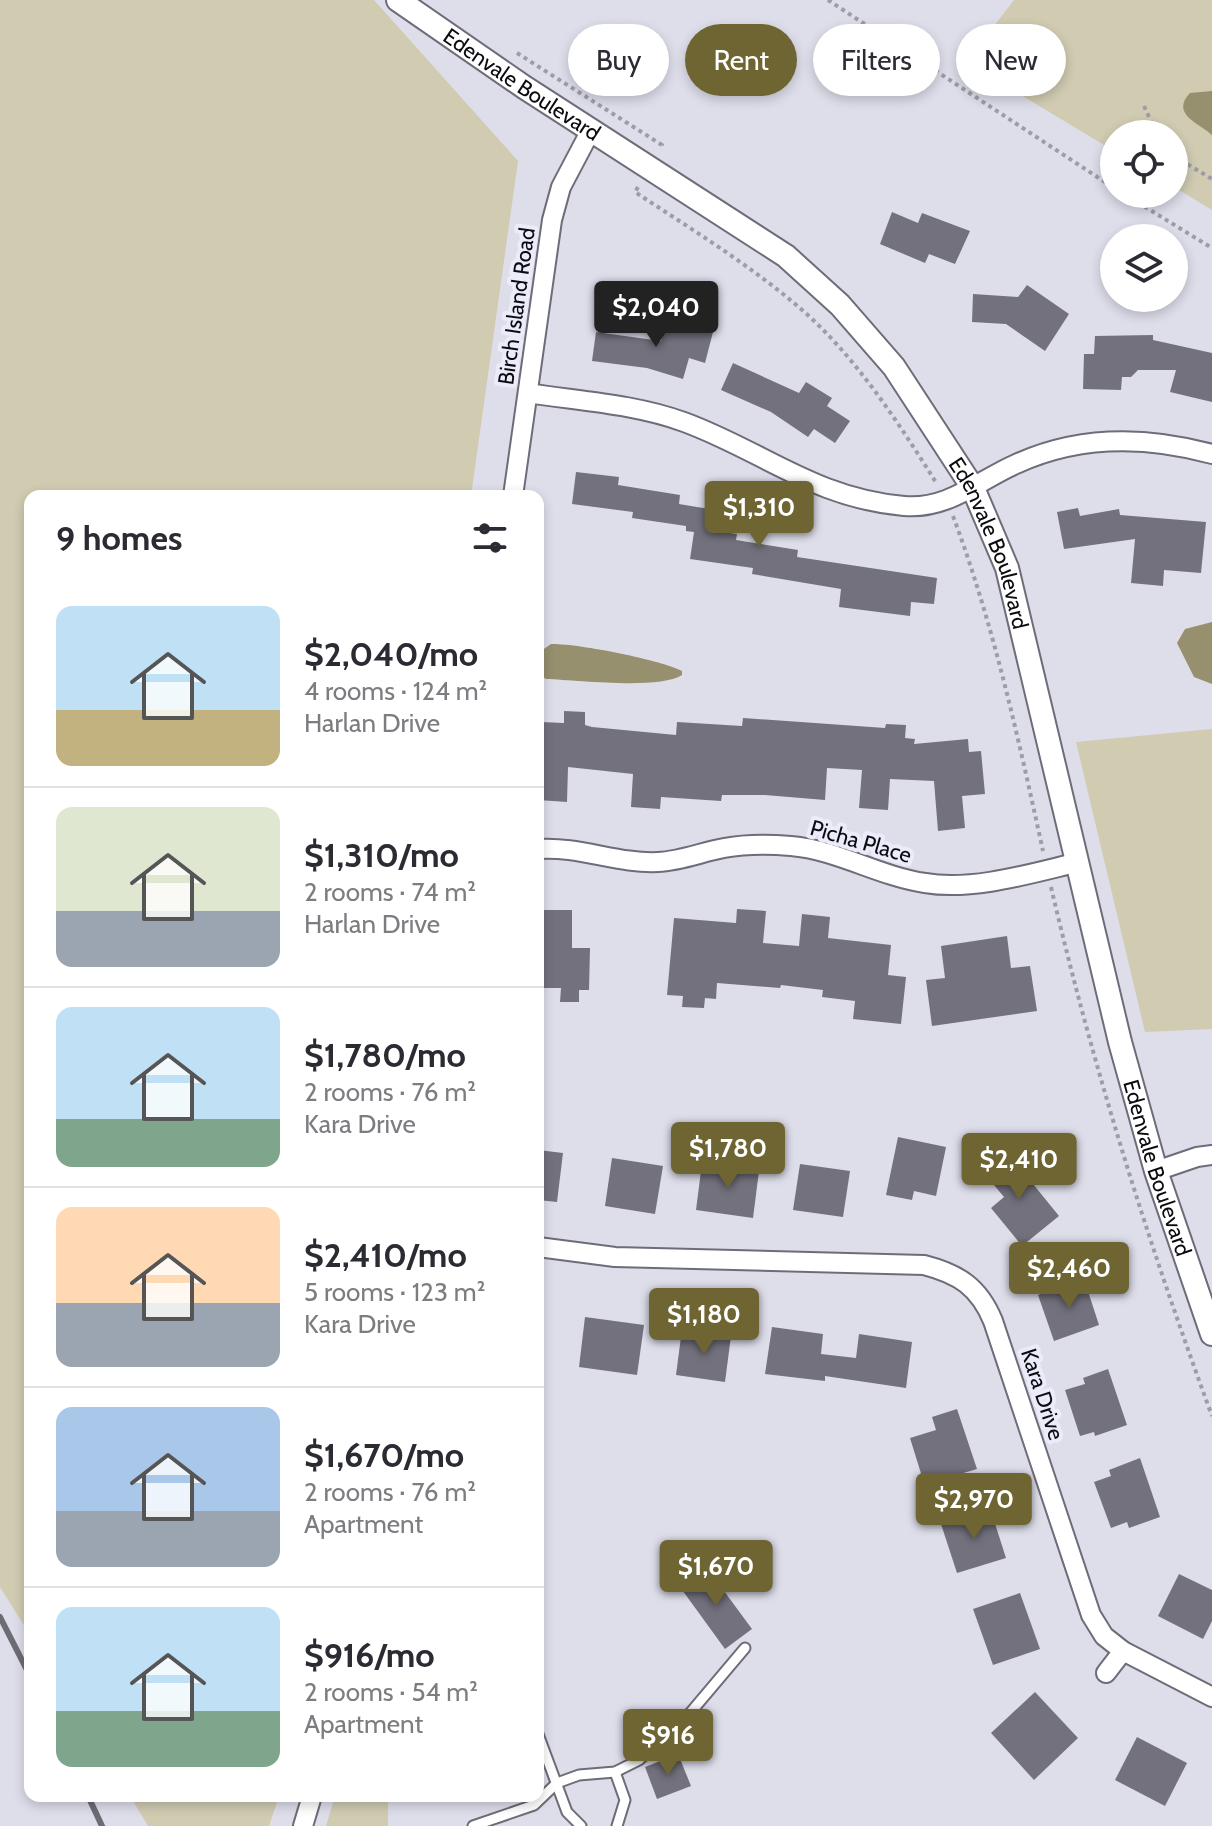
<!DOCTYPE html>
<html lang="en">
<head>
<meta charset="utf-8">
<style>
  :root { --surface:#fff; --page:#f2f2f3; --text:#2b2b33; --muted:#7c7c81; --line:#e1e1e2; --accent:#6e6532 }
  body { margin:0; font-family:Cabin,sans-serif; background:var(--page); color:var(--text); height:100vh; display:flex; flex-direction:column; font-size:30px; white-space:nowrap }
  * { box-sizing:border-box; margin:0 }
  p { font-size:26px; color:var(--muted) }
  .icon { flex:none; width:44px; height:44px; fill:none; stroke:currentColor; stroke-width:2; stroke-linecap:round; stroke-linejoin:round }
  .map { position:relative; flex:1; overflow:hidden }
  .panel { position:absolute; left:24px; top:490px; width:520px; height:1312px; display:flex; flex-direction:column; background:var(--surface); border-radius:16px; box-shadow:0 4px 12px #0003 }
  .panel>* { flex:none }
  .hud { position:absolute; left:568px; top:24px; width:524px; height:72px; display:flex; gap:16px }
  .controls { position:absolute; left:1100px; top:120px; display:grid; gap:16px }
  .controls a { display:grid; place-items:center; width:88px; height:88px; border-radius:50%; background:var(--surface); box-shadow:0 4px 12px #0003; font-size:40px }
  .price { position:absolute; translate:-50% -68px; padding:0 18px; border-radius:8px; background:var(--accent); color:#fff; font-size:26px; line-height:52px; filter:drop-shadow(0 2px 4px #0008) }
  .price::after { content:''; position:absolute; left:50%; top:48px; width:24px; height:18px; margin-left:-12px; background:inherit; clip-path:polygon(0 0,100% 0,50% 100%) }
  .price.on { background:#222; color:#fff }
  ul { padding:0; list-style:none }
  li { display:flex; align-items:center; gap:24px; height:200px; padding:0 32px }
  li+li { border-top:2px solid var(--line) }
  li span { display:grid; place-items:center; flex:none; width:224px; height:160px; border-radius:16px; color:#555 }
  li>.icon { margin-inline-start:auto }
  span .icon { width:96px; height:96px; fill:#fffc; stroke-width:1 }
  li b { font-size:34px }
  h2 { display:flex; justify-content:space-between; align-items:center; height:96px; padding:0 32px; font-size:34px }
  .pill { padding:0 28px; border-radius:36px; background:var(--surface); box-shadow:0 4px 12px #0003; font-size:28px; line-height:72px }
  .pill.on { background:var(--accent); color:#fff }
  .map>svg:first-child { display:block }
  .green { fill:#d0cbb1 }
  .water { fill:#96906f }
  .building { fill:#72717d }
  .lines { fill:none; stroke-linecap:round; stroke-linejoin:round }
  .service-casing { stroke:#6d6c78; stroke-width:13 }
  .minor-casing { stroke:#6d6c78; stroke-width:22 }
  .tertiary-casing { stroke:#6d6c78; stroke-width:26 }
  .path { stroke:#9d9da8; stroke-width:4; stroke-dasharray:4 4; stroke-linecap:butt }
  .service { stroke:#fff; stroke-width:9 }
  .minor { stroke:#fff; stroke-width:18 }
  .tertiary { stroke:#fff; stroke-width:22 }
  .rail { stroke:#6c6c74; stroke-width:6 }
  .labels { text-anchor:middle; stroke-width:8; stroke-linejoin:round; paint-order:stroke }
  .street-label { font-size:22px; fill:#0b0b0f; stroke:#ecebf9 }
</style>
</head>
<body>
<div class="map">
<svg width="1212" height="1826" viewBox="0 0 1212 1826">
  <rect width="100%" height="100%" fill="#dedeeb"/>
  <g class="green">
    <polygon points="0,0 374,0 518,161 471,496 30,496 30,1635 0,1587"/>
    <polygon points="1014,0 1212,0 1212,210 1174,187 1174,134 1114,134 1114,151 966,62"/>
    <polygon points="1212,729 1212,1029 1145,1032 1076,742"/>
    <polygon points="130,1796 279,1796 269,1826 148,1826"/>
    <polygon points="335,1796 388,1796 388,1826 326,1826"/>
  </g>
  <g class="water">
    <path d="M1212 91V135C1199 123 1170 114 1190 93Z"/>
    <polygon points="1212,622 1212,684 1194,677 1177,643 1185,629"/>
    <path d="M551 644C575 643 662 660 682 671V675C659 690 577 680 546 679L538 674V653Z"/>
  </g>
  <g class="building">
    <polygon points="892,212 918,223 922,213 970,231 955,264 929,254 925,263 880,244"/>
    <polygon points="1027,285 1069,314 1045,351 1006,324 972,322 973,294 1018,297"/>
    <polygon points="667,319 713,332 705,363 689,358 683,379 647,368 592,361 596,332 661,341"/>
    <polygon points="1153,335 1153,340 1212,353 1212,402 1170,392 1176,370 1138,370 1131,377 1122,377 1121,390 1083,389 1084,354 1094,354 1095,336"/>
    <polygon points="733,363 799,393 806,382 832,398 827,406 850,421 835,443 814,429 808,437 771,412 721,390"/>
    <polygon points="576,472 619,477 618,485 680,495 679,504 715,510 714,518 724,520 723,532 737,534 736,540 798,550 797,557 937,578 934,604 911,602 910,616 839,607 841,589 752,574 753,568 690,559 694,532 686,531 686,526 632,518 633,512 572,504"/>
    <polygon points="1078,508 1080,516 1119,509 1120,515 1206,522 1201,573 1164,570 1163,586 1131,583 1135,539 1064,549 1057,512"/>
    <polygon points="564,711 585,712 585,725 592,727 676,735 677,722 742,726 743,718 885,728 886,724 906,725 905,738 915,739 914,744 968,739 969,752 981,751 985,794 962,796 965,828 938,831 934,781 890,779 888,810 859,808 862,770 827,768 825,800 765,795 722,795 721,801 661,797 660,809 631,807 633,774 568,767 567,802 538,800 541,722 564,723"/>
    <polygon points="737,909 766,911 763,943 799,946 802,914 830,917 828,938 891,945 888,975 906,977 901,1024 853,1019 855,1001 822,997 823,990 781,985 780,988 717,983 716,999 705,998 704,1008 682,1007 683,996 667,995 674,918 736,923"/>
    <polygon points="542,910 572,910 572,948 590,948 589,990 579,990 579,1002 560,1002 561,988 540,988"/>
    <polygon points="1007,936 1011,968 1030,966 1037,1011 932,1026 926,980 945,978 941,946"/>
    <polygon points="898,1137 946,1147 936,1196 914,1191 912,1200 886,1195"/>
    <polygon points="538,1150 563,1153 557,1202 538,1200"/>
    <polygon points="1008,1153 1059,1216 1022,1246 991,1208 1004,1197 984,1173"/>
    <polygon points="612,1158 663,1166 655,1214 605,1206"/>
    <polygon points="702,1163 759,1171 753,1218 696,1210"/>
    <polygon points="800,1164 850,1171 843,1217 793,1210"/>
    <polygon points="1084,1279 1099,1325 1054,1341 1038,1295"/>
    <polygon points="585,1317 644,1325 637,1375 579,1367"/>
    <polygon points="772,1327 823,1334 821,1354 856,1358 859,1334 912,1342 906,1388 825,1376 825,1381 765,1374"/>
    <polygon points="682,1329 731,1336 725,1382 676,1375"/>
    <polygon points="1108,1369 1127,1425 1095,1436 1094,1432 1080,1436 1065,1390 1085,1384 1083,1378"/>
    <polygon points="957,1409 977,1469 943,1479 947,1490 928,1496 910,1438 936,1430 932,1417"/>
    <polygon points="1140,1458 1160,1517 1129,1528 1127,1522 1111,1528 1094,1482 1111,1476 1109,1470"/>
    <polygon points="990,1508 1006,1558 957,1573 941,1524"/>
    <polygon points="707,1568 752,1629 725,1649 680,1587"/>
    <polygon points="1179,1574 1212,1590 1212,1621 1203,1639 1158,1616"/>
    <polygon points="1020,1593 1040,1649 993,1665 973,1609"/>
    <polygon points="1035,1692 1078,1738 1034,1780 991,1733"/>
    <polygon points="1137,1737 1187,1763 1165,1806 1115,1780"/>
    <polygon points="678,1754 691,1786 657,1799 645,1767"/>
  </g>
  <g class="lines">
    <g class="service-casing">
      <g id="service">
        <polyline points="538,1734 567,1812 581,1826"/>
        <polyline points="615,1772 625,1800 617,1826"/>
        <polyline points="473,1826 534,1805 557,1783 579,1775 615,1772 639,1760 691,1712 745,1648"/>
      </g>
    </g>
    <g class="minor-casing">
      <g id="minor">
        <path d="M528 393C579 401 635 404 684 422 763 451 814 498 904 506 948 510 979 480 1016 464 1079 435 1146 436 1212 454"/>
        <polyline points="513,496 552,220 561,187 591,130"/>
        <path d="M538 849C579 846 618 864 658 862 681 861 702 852 724 848 745 844 769 844 791 846 838 850 878 876 925 883 972 891 1029 874 1075 863"/>
        <polyline points="1156,1171 1197,1157 1212,1155"/>
        <path d="M538 1247 615 1257 924 1265C959 1274 979 1287 993 1321L1091 1615 1104 1636 1123 1651 1212 1697"/>
        <polyline points="1106,1673 1123,1651"/>
        <polyline points="303,1826 312,1796"/>
      </g>
    </g>
    <g class="tertiary-casing">
      <g id="tertiary">
        <path id="s1" d="M398 0 524 87 786 256 840 305 894 367 973 488 1007 568 1120 1042 1156 1171 1212 1334"/>
      </g>
    </g>
    <g class="path">
      <polyline points="828,0 1114,188"/>
      <polyline points="517,53 662,145 660,148"/>
      <polyline points="1144,106 1157,134"/>
      <polyline points="1174,156 1212,179"/>
      <path d="M638 187 635 192C691 229 750 265 801 309 856 357 898 422 937 484"/>
      <polyline points="1124,194 1212,248"/>
      <path d="M953 516C994 626 1018 737 1043 851"/>
      <path d="M1051 887C1094 1071 1147 1239 1212 1416"/>
    </g>
    <use href="#service" class="service"/>
    <use href="#minor" class="minor"/>
    <use href="#tertiary" class="tertiary"/>
    <g class="rail">
      <polyline points="0,1617 30,1676"/>
      <polyline points="88,1796 102,1826"/>
    </g>
  </g>
  <g class="labels">
    <g class="street-label">
      <text dy="8" stroke="none"><textPath href="#s1" startOffset="150">Edenvale Boulevard</textPath></text>
      <text transform="translate(516 306) rotate(-82)" y="8">Birch Island Road</text>
      <text dy="8" stroke="none"><textPath href="#s1" startOffset="822">Edenvale Boulevard</textPath></text>
      <text transform="translate(861 841) rotate(16)" y="8">Picha Place</text>
      <text dy="8" stroke="none"><textPath href="#s1" startOffset="1470">Edenvale Boulevard</textPath></text>
      <text transform="translate(1043 1394) rotate(72)" y="8">Kara Drive</text>
    </g>
  </g>
</svg>
<div class="controls">
<a><svg class="icon" aria-label="locate" viewBox="0 0 24 24"><circle cx="12" cy="12" r="6"/><path d="M12 2v4M12 18v4M2 12h4M18 12h4"/></svg></a>
<a><svg class="icon" aria-label="layers" viewBox="0 0 24 24"><path d="M12 4l9 5-9 5-9-5zM3 14l9 5 9-5"/></svg></a>
</div>
<b class="price on" style="left:656px;top:349px">$2,040</b>
<b class="price" style="left:759px;top:549px">$1,310</b>
<b class="price" style="left:728px;top:1190px">$1,780</b>
<b class="price" style="left:1019px;top:1201px">$2,410</b>
<b class="price" style="left:1069px;top:1310px">$2,460</b>
<b class="price" style="left:704px;top:1356px">$1,180</b>
<b class="price" style="left:974px;top:1541px">$2,970</b>
<b class="price" style="left:716px;top:1608px">$1,670</b>
<b class="price" style="left:668px;top:1777px">$916</b>
<div class="hud">
<a class="pill">Buy</a>
<a class="pill on">Rent</a>
<a class="pill">Filters</a>
<a class="pill">New</a>
</div>
<section class="panel">
<h2>9 homes<svg class="icon" aria-label="filters" viewBox="0 0 24 24"><path d="M4 7h16M4 17h16"/><circle cx="9" cy="7" r="2"/><circle cx="15" cy="17" r="2"/></svg></h2>
<ul>
<li><span style="background:linear-gradient(#bfe0f5 65%,#c2b280 0)"><svg class="icon" aria-label="home" viewBox="0 0 24 24"><path d="M3 11l9-7 9 7M6 9v11h12V9"/></svg></span><div><b>$2,040/mo</b><p>4 rooms · 124 m²</p><p>Harlan Drive</p></div></li>
<li><span style="background:linear-gradient(#dfe7d0 65%,#9aa5b1 0)"><svg class="icon" aria-label="home" viewBox="0 0 24 24"><path d="M3 11l9-7 9 7M6 9v11h12V9"/></svg></span><div><b>$1,310/mo</b><p>2 rooms · 74 m²</p><p>Harlan Drive</p></div></li>
<li><span style="background:linear-gradient(#bfe0f5 70%,#7fa58c 0)"><svg class="icon" aria-label="home" viewBox="0 0 24 24"><path d="M3 11l9-7 9 7M6 9v11h12V9"/></svg></span><div><b>$1,780/mo</b><p>2 rooms · 76 m²</p><p>Kara Drive</p></div></li>
<li><span style="background:linear-gradient(#ffd9b3 60%,#9aa5b1 0)"><svg class="icon" aria-label="home" viewBox="0 0 24 24"><path d="M3 11l9-7 9 7M6 9v11h12V9"/></svg></span><div><b>$2,410/mo</b><p>5 rooms · 123 m²</p><p>Kara Drive</p></div></li>
<li><span style="background:linear-gradient(#a9c7e8 65%,#9aa5b1 0)"><svg class="icon" aria-label="home" viewBox="0 0 24 24"><path d="M3 11l9-7 9 7M6 9v11h12V9"/></svg></span><div><b>$1,670/mo</b><p>2 rooms · 76 m²</p><p>Apartment</p></div></li>
<li><span style="background:linear-gradient(#bfe0f5 65%,#7fa58c 0)"><svg class="icon" aria-label="home" viewBox="0 0 24 24"><path d="M3 11l9-7 9 7M6 9v11h12V9"/></svg></span><div><b>$916/mo</b><p>2 rooms · 54 m²</p><p>Apartment</p></div></li>
</ul>
</section>
</div>
</body>
</html>
